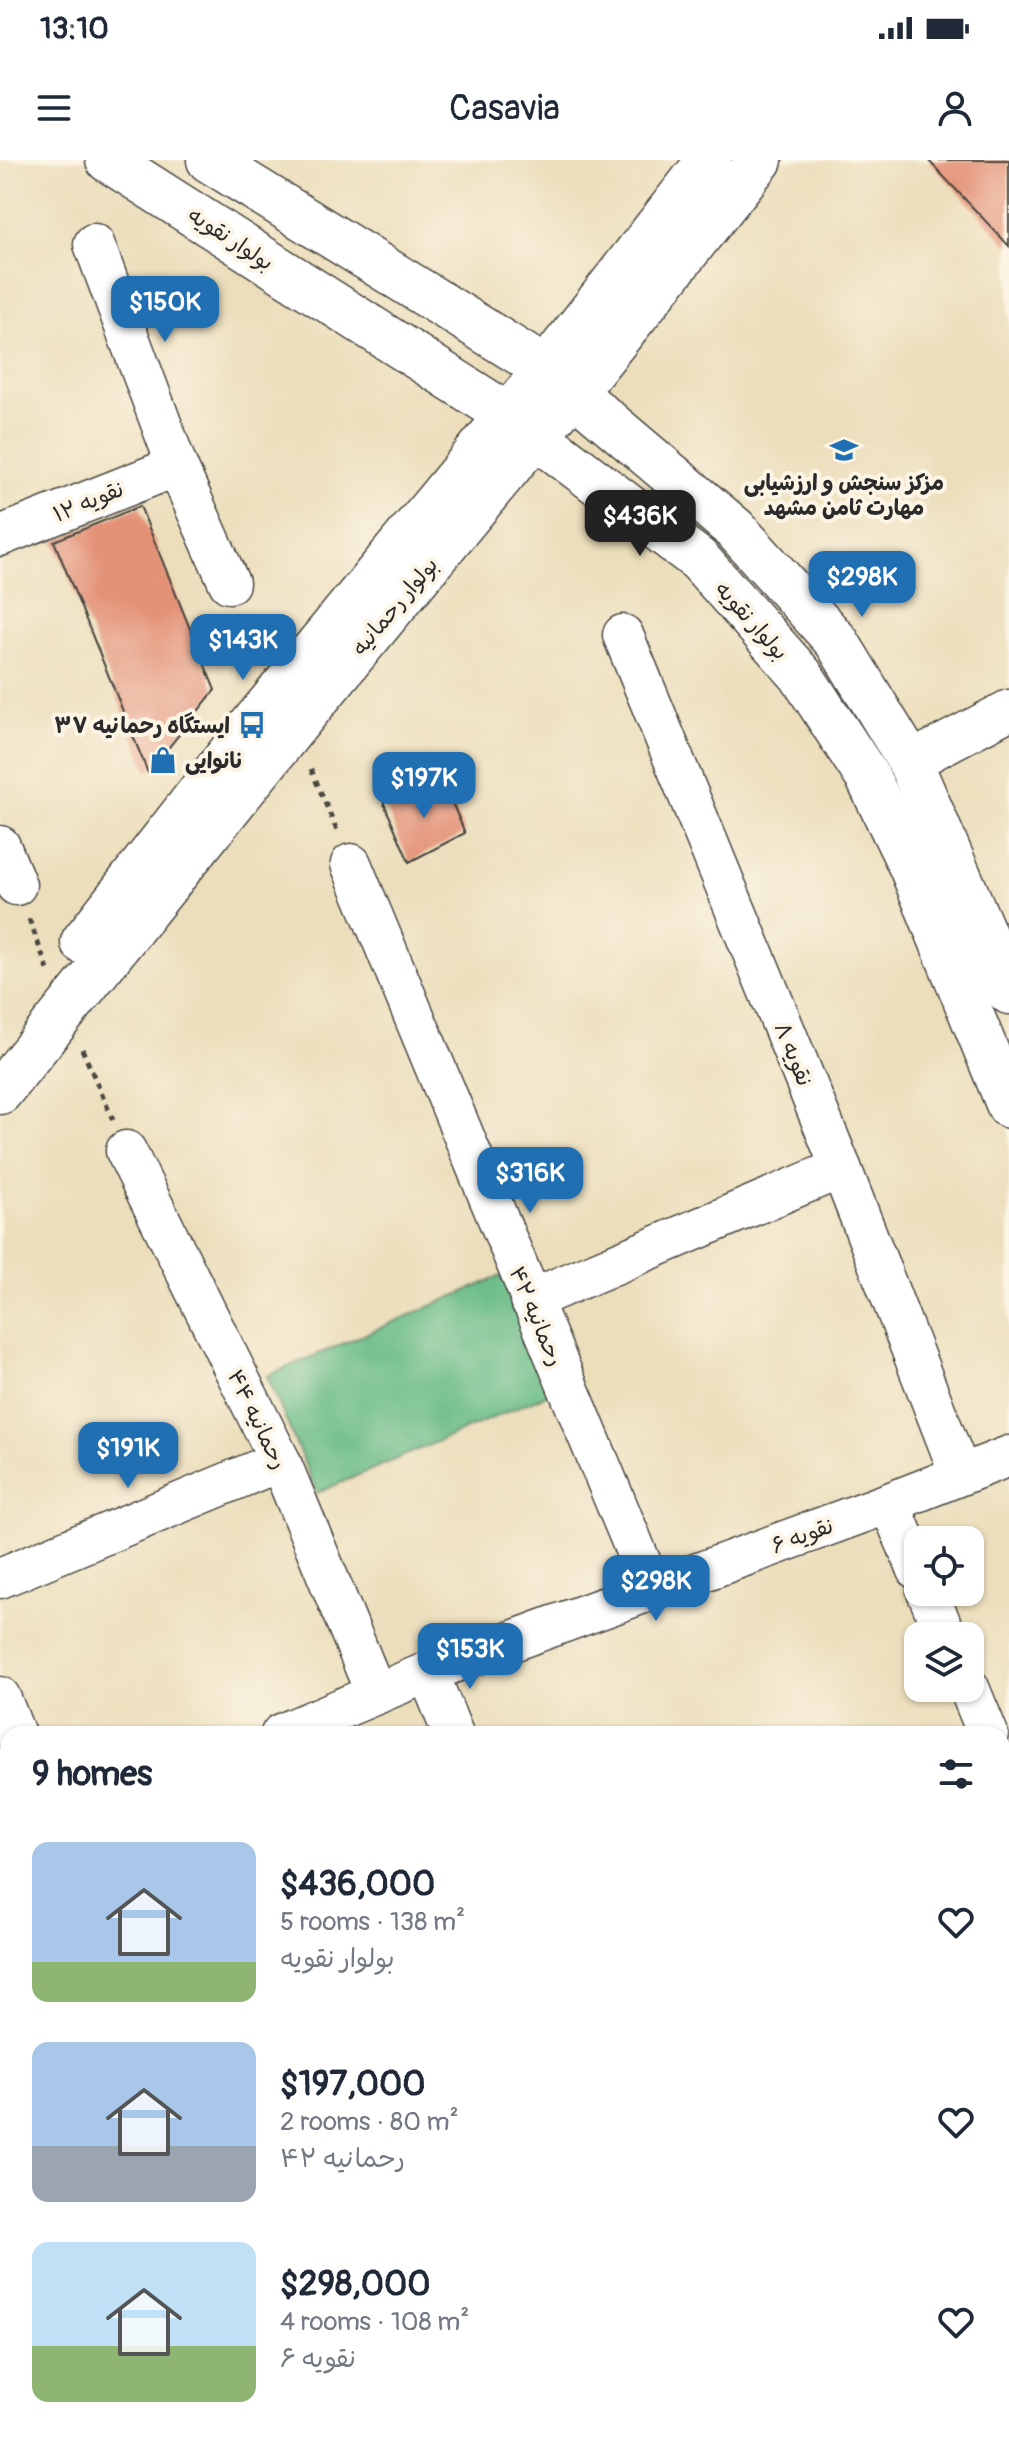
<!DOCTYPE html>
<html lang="en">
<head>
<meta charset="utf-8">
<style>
  :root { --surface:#fff; --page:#f6f6f7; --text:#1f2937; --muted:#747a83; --accent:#1f6fb2 }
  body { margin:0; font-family:Pangolin,"Playpen Sans Arabic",sans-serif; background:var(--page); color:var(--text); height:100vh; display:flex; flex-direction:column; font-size:30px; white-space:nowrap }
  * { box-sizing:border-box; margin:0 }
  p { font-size:26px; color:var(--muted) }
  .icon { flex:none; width:44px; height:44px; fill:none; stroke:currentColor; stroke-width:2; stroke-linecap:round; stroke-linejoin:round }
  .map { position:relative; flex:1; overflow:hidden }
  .details { position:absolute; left:0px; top:1566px; width:1010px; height:712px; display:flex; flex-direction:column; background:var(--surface); border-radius:24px 24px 0 0; box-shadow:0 2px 6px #0004 }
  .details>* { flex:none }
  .controls { position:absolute; left:904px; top:1366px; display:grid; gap:16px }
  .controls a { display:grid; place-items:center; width:80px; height:80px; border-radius:16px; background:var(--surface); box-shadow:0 2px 6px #0004; font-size:40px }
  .price { position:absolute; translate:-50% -68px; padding:0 18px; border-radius:16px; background:var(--accent); color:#fff; font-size:26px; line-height:52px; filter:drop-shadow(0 2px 4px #0008) }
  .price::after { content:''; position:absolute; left:50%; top:48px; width:24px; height:18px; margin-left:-12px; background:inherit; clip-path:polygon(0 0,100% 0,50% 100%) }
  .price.active { background:#222; color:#fff }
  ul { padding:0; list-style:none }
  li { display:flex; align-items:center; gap:24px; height:200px; padding:0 32px }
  li span { display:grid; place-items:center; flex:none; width:224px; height:160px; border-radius:16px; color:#555 }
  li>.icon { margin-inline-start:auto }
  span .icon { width:96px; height:96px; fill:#fffc; stroke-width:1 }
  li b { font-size:34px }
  h2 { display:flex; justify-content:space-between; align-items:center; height:96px; padding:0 32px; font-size:34px }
  .status { display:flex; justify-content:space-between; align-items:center; height:56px; padding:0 40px; background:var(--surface); direction:ltr }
  .status svg { height:22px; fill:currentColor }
  header { display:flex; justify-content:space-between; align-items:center; height:104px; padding:0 32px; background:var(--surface); font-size:36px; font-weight:600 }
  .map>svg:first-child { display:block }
  .green { fill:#88dfa4; stroke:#5a8568; stroke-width:2 }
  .forest { fill:#6ebe8a; stroke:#4c745a; stroke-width:2 }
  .building { fill:#e39277 }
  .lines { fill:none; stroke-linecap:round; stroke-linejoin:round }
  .minor-casing { stroke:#484641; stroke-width:43 }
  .secondary-casing { stroke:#484641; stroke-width:47 }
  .path { stroke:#484641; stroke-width:5; stroke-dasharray:6 6; stroke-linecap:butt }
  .minor { stroke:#fff; stroke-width:40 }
  .secondary { stroke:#fff; stroke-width:44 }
  .labels { text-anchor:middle; stroke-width:8; stroke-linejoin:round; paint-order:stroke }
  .street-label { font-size:22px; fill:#2b2b2b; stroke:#fcf5e5 }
  .poi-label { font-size:22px; font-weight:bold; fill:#2b2b2b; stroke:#fcf5e5 }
</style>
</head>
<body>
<div class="status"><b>13:10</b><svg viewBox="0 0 49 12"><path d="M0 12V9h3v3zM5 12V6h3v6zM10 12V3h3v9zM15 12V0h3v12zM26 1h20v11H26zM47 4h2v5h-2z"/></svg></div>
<header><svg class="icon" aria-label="menu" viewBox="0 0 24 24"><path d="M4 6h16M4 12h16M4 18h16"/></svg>Casavia<svg class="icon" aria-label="person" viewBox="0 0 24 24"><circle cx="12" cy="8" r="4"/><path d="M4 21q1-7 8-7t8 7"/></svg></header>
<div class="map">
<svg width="1009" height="2278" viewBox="0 0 1009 2278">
  <rect width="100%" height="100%" fill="#fcf5e5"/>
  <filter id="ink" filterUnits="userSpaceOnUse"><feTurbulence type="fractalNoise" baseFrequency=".0125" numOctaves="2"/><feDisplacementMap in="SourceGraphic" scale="16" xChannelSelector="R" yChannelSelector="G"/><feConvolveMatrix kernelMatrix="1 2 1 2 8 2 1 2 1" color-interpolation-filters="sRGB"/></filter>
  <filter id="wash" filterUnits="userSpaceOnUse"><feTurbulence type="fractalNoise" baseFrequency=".006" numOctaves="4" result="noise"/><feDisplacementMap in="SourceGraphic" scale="32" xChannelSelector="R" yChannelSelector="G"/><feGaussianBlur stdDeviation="1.8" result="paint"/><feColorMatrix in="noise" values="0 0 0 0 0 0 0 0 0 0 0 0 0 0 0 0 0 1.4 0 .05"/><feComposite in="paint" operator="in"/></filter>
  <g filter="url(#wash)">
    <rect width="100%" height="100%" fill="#ecdebb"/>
    <polygon class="green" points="510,2270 958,2270 961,2278 514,2278"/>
    <polygon class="forest" points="508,1113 558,1230 317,1333 267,1216"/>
    <g id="blocks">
      <g class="building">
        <polygon points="928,0 1009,0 1009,86"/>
        <polygon points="140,346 215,530 148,613 54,381"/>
        <polygon points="443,621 465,673 409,702 383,641"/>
      </g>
    </g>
  </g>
  <g filter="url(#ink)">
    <use href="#blocks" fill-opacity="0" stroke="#484641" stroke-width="2"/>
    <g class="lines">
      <g class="minor-casing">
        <g id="minor">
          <polyline points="94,84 177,306 229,423"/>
          <polyline points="0,376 177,306"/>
          <polyline points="623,475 841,1008 960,1314"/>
          <polyline points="910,602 1009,550"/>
          <polyline points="0,686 16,725"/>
          <polyline points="351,704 652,1430"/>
          <polyline points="126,991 280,1301 376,1534"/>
          <polyline points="530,1140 841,1008"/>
          <polyline points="889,1343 918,1410"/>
          <polyline points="0,1418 280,1301"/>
          <polyline points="927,1432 946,1476"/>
          <polyline points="428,1512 453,1574"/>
          <polyline points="969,1528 988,1574"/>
          <polyline points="0,1537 15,1574"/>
          <polyline points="281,1574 428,1512 889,1343 1009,1296"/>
          <polyline points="1002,1606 1009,1622"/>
          <polyline points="0,1691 8,1687"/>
          <polyline points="0,1777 8,1799"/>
          <polyline points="1002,1936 1009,1953"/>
          <polyline points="332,2270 335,2278"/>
        </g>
      </g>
      <g class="secondary-casing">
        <g id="secondary">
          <polyline points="108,0 508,255 699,400 801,515 868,618 911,707 1009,946"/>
          <polyline points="209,0 546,209 735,369 837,482 910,602 1009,832"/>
          <polyline points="83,782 252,565 546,209 709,0"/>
          <polyline points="0,932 294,567 535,276 574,233 760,0"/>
        </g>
      </g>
      <g class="path">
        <polyline points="244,456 262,494"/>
        <polyline points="311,609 338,673"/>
        <polyline points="29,759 48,810"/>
        <polyline points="82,889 113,960"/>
        <polyline points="1002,1832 1009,1829"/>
        <polyline points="0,2228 8,2224"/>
        <polyline points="538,2270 544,2278"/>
        <polyline points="634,2270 636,2278"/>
        <polyline points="712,2270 716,2278"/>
        <polyline points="745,2278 755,2270"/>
      </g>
      <use href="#minor" class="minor"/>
      <use href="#secondary" class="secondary"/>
    </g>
  </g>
  <defs>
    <g id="school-bare" transform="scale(2.16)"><path d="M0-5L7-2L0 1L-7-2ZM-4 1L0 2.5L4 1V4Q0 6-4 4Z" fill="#1f6fb2" stroke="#fcf5e5" stroke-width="2.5" paint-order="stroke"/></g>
    <g id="bus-bare" transform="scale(2.16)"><path d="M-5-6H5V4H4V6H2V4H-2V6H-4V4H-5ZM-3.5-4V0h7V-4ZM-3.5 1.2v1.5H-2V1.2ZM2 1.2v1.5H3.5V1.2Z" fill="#1f6fb2" stroke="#fcf5e5" stroke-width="2.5" paint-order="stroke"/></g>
    <g id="shop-bare" transform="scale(2.16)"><path d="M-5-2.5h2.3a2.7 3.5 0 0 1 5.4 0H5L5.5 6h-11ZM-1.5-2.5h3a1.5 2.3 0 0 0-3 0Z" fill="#1f6fb2" stroke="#fcf5e5" stroke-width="2.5" paint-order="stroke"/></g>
  </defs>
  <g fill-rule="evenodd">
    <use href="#school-bare" x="844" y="290"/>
    <use href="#bus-bare" x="252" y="565"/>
    <use href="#shop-bare" x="163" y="600"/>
  </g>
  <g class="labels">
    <g class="street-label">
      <text transform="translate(231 78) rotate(33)" y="8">بولوار نقویه</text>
      <text transform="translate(88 341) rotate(-22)" y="8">نقویه ۱۲</text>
      <text transform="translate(394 446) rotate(-50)" y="8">بولوار رحمانیه</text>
      <text transform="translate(752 460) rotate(48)" y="8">بولوار نقویه</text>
      <text transform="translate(794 894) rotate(68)" y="8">نقویه ۸</text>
      <text transform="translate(537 1156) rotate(67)" y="8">رحمانیه ۴۲</text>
      <text transform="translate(258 1259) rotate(64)" y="8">رحمانیه ۴۴</text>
      <text transform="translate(802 1375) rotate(-20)" y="8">نقویه ۶</text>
    </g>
    <g class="poi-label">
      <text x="844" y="330">مزکز سنجش و ارزشیابی<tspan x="844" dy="25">مهارت ثامن مشهد</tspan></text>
      <text x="230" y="573" text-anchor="end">ایستگاه رحمانیه ۳۷</text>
      <text x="185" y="608" text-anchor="start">نانوایی</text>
    </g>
  </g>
</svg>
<div class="controls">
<a><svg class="icon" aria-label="locate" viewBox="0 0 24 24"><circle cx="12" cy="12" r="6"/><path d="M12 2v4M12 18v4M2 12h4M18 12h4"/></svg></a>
<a><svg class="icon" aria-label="layers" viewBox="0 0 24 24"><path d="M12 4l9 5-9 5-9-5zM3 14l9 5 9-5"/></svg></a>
</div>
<b class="price" style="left:165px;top:184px">$150K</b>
<b class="price active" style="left:640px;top:398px">$436K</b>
<b class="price" style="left:862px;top:459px">$298K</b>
<b class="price" style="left:243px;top:522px">$143K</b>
<b class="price" style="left:424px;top:660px">$197K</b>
<b class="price" style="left:530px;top:1055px">$316K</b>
<b class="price" style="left:128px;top:1330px">$191K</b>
<b class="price" style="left:656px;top:1463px">$298K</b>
<b class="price" style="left:470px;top:1531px">$153K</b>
<section class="details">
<h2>9 homes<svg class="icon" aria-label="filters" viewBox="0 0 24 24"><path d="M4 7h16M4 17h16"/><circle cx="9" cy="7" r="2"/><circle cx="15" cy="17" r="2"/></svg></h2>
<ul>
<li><span style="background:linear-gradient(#a9c7e8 75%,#8fb573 0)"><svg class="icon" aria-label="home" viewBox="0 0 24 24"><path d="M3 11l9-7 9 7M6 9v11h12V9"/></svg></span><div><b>$436,000</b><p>5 rooms · 138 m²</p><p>بولوار نقویه</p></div><svg class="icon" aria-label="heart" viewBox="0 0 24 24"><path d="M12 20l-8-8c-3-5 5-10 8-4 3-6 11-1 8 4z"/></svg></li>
<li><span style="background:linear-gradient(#a9c7e8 65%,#9aa5b1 0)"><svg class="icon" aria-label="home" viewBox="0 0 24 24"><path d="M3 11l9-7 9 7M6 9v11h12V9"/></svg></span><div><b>$197,000</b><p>2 rooms · 80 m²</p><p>رحمانیه ۴۲</p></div><svg class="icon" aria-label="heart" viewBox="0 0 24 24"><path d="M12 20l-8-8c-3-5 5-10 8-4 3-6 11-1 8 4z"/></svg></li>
<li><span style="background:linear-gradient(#bfe0f5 65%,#8fb573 0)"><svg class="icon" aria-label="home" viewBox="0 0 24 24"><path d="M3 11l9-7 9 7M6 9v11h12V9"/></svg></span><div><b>$298,000</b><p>4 rooms · 108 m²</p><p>نقویه ۶</p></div><svg class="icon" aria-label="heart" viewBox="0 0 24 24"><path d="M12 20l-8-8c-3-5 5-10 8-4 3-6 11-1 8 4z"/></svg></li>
</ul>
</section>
</div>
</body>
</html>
